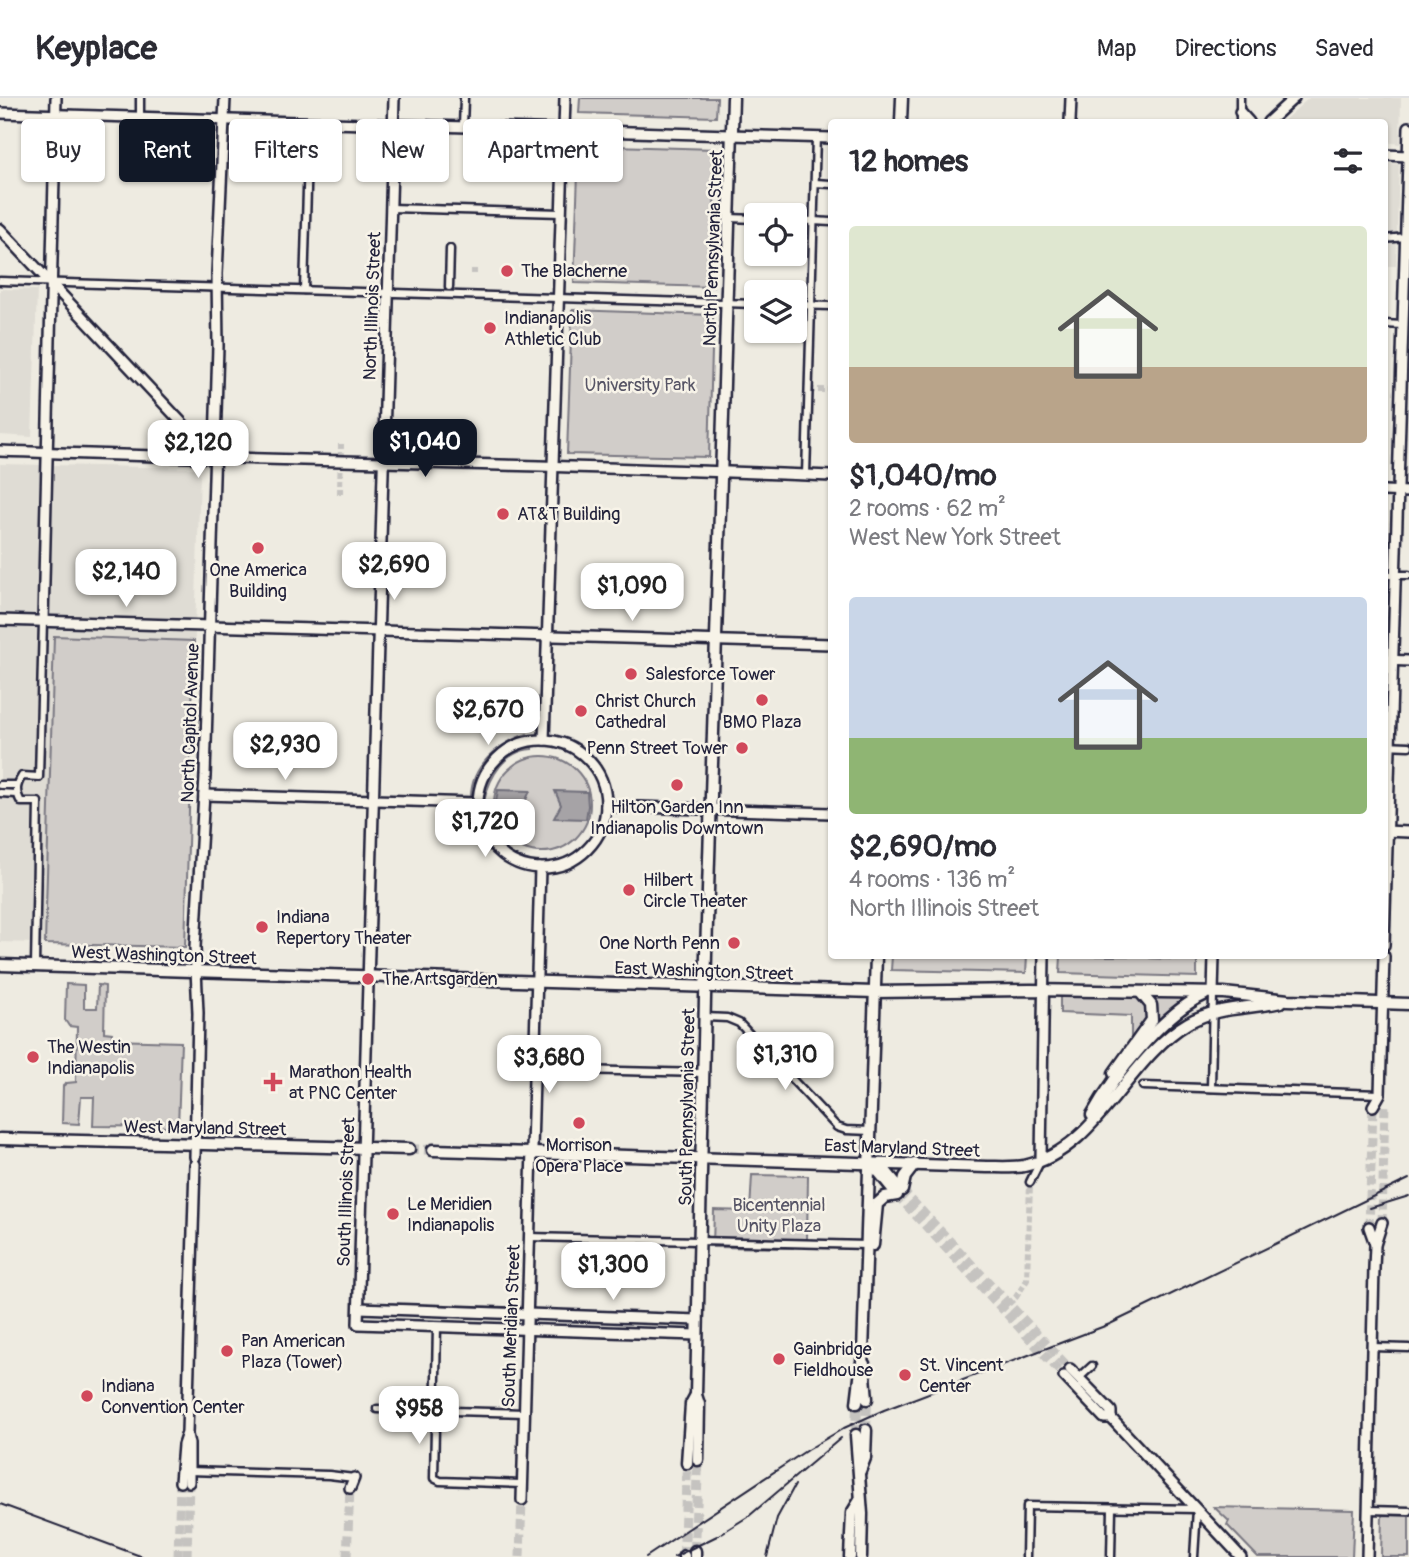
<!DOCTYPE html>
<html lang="en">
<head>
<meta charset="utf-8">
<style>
  :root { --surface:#fff; --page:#f7f7f7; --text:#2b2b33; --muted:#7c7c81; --line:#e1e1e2; --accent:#111827 }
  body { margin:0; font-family:Pangolin,sans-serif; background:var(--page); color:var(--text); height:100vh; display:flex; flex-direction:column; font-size:26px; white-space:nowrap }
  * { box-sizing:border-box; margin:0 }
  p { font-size:23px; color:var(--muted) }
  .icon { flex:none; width:38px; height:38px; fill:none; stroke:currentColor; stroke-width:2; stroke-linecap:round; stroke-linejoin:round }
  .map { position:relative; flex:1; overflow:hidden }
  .drawer { position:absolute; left:828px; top:21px; width:560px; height:840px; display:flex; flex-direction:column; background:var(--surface); border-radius:7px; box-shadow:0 2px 5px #0004 }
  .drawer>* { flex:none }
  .hud { position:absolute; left:21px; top:21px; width:665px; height:63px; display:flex; gap:14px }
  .controls { position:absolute; left:744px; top:105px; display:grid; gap:14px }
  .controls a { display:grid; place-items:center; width:63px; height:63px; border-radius:7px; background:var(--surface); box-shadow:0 2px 5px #0004; font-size:35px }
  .price { position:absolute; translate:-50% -60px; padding:0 16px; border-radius:14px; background:#fff; color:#222; font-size:23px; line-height:46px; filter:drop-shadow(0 2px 4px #0008) }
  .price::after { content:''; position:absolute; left:50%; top:42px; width:21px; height:16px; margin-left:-10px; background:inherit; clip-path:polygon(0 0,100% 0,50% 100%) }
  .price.selected { background:var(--accent); color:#fff }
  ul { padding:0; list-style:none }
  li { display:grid; align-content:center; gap:14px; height:371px; padding:0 21px }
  li span { display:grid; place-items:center; height:217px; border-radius:7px; color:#555 }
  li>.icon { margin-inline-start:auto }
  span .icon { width:126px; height:126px; fill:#fffc; stroke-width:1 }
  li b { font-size:30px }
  h2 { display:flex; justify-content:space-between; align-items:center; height:84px; padding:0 21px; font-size:30px }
  .tag { padding:0 24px; border-radius:7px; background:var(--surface); box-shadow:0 2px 5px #0004; font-size:24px; line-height:63px }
  .tag.selected { background:var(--accent); color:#fff }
  header { display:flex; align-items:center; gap:42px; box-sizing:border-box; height:98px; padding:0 35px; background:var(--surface); border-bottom:2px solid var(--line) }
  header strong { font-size:33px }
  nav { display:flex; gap:38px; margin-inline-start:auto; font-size:24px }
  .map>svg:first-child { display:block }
  .built { fill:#dfdcd4 }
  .green { fill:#d1cdc9; stroke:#7a7882; stroke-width:2 }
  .water { fill:#a6a3a6; stroke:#716f7b; stroke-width:2 }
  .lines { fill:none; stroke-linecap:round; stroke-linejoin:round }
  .street-tunnel { stroke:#c5c3c0; stroke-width:6; stroke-dasharray:6 3; stroke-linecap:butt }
  .secondary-tunnel { stroke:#c5c3c0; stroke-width:9; stroke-dasharray:9 4.5; stroke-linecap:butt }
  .primary-tunnel { stroke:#c5c3c0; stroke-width:10; stroke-dasharray:10 5; stroke-linecap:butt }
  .street-casing { stroke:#22223b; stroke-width:11 }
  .secondary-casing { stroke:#22223b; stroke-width:14 }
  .primary-casing { stroke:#22223b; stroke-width:15 }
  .street { stroke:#f7f3e8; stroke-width:6 }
  .secondary { stroke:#f7f3e8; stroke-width:9 }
  .primary { stroke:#f7f3e8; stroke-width:10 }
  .rail { stroke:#22223b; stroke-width:2 }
  .poi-dot { fill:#d1495b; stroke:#f7f3e8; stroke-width:2.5 }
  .labels { text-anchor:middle; stroke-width:5; stroke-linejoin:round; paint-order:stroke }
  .street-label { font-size:18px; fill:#22223b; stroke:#f7f3e8 }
  .poi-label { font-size:18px; fill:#22223b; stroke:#f7f3e8; text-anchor:start }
  .park-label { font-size:18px; fill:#575566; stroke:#f7f3e8 }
</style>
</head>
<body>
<header>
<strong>Keyplace</strong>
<nav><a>Map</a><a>Directions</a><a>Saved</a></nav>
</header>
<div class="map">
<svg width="1409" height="1459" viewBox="0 0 1409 1459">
  <rect width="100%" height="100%" fill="#eeebe1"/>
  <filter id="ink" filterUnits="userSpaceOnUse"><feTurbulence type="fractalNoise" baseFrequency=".0143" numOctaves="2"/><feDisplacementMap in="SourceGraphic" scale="14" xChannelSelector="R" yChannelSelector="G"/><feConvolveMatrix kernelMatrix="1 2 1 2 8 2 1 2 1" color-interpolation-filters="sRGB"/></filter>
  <g filter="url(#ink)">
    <g class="built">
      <polygon points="1309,0 1401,0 1400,46 1384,44 1384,24 1282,24"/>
      <polygon points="1384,65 1399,66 1396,168 1384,168"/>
      <polygon points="0,191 37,192 32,339 0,337"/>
      <polygon points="0,366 195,370 200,376 185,849 0,844"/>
    </g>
    <g class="green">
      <polygon points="580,0 717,0 716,19 579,15"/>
      <polygon points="579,47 715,51 713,189 574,185"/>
      <polygon points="572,212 713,217 709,359 567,356"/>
      <polygon points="54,538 194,543 185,849 45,846"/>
      <path d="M527 636 532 641V651C504 653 490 678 484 703L481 705 471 701C470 668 499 645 527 636Z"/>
      <circle cx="542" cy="706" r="48"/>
      <polygon points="892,858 1027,858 1026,875 891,872"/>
      <polygon points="1061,858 1150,858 1150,860 1197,862 1197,879 1060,875"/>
      <polygon points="66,886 84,887 84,910 97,910 98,887 105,888 104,934 112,935 112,942 181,944 178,1029 93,1028 94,999 81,999 79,1026 62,1025 63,988 67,985 76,984 77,929 69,928 65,922"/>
      <polygon points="1060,898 1183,899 1188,900 1157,925 1145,922 1131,940 1131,918 1060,915"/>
      <polygon points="752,1077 808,1078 807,1142 793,1142 793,1150 713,1149 714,1112 750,1113"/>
      <polygon points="1214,1409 1354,1412 1352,1459 1258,1459 1227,1427 1229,1423"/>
      <polygon points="1382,1417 1409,1418 1409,1459 1381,1459"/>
    </g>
    <g class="water">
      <polygon points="498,692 530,693 524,706 529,720 498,719 496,704"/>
      <polygon points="555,693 587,694 588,708 586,721 554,720 561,707"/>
    </g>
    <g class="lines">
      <g class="street-tunnel">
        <polyline points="474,176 474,171"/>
        <polyline points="809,292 831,292"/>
        <polyline points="340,396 341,346"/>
        <polyline points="1002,1212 1016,1199 1027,1182 1030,1084"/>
      </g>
      <g class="secondary-tunnel">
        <polyline points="902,1092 1070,1271"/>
        <polyline points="897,1097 1064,1278"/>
        <polyline points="1382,1125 1385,1006"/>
        <polyline points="1369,1129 1373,1008"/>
        <polyline points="178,1459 180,1384"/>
        <polyline points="187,1459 189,1384"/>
        <polyline points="347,1459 350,1390"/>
        <polyline points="520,1459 522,1402"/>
      </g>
      <g class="primary-tunnel">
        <polyline points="409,1051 433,1052"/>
        <polyline points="866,1332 867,1301"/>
        <polyline points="856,1337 857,1305"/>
        <polyline points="695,1453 698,1362"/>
        <polyline points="684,1458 687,1365"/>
      </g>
      <g class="street-casing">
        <g id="street">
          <polyline points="140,19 140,0"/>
          <polyline points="1240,24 1240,0"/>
          <polyline points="463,29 464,0"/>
          <polyline points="815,85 831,86"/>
          <polyline points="391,110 561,115"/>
          <polyline points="729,120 756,121"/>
          <polyline points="794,122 831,124"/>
          <polyline points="1384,141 1406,139"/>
          <polyline points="0,183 756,206"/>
          <polyline points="449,189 450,151"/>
          <polyline points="304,192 309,24"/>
          <polyline points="794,207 831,208"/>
          <polyline points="1384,226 1403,227"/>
          <polyline points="806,377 816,39"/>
          <polyline points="1384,477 1409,477"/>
          <polyline points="1384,647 1409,648"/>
          <polyline points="0,687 17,687"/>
          <polyline points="0,695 16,696"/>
          <path d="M35 868 38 704H21C15 693 16 688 22 678L39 679 43 523"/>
          <polyline points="705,919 727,920 739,925 837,1029 846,1032 871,1033"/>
          <polyline points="535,971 704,975"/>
          <polyline points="1143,988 1380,996"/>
          <polyline points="1211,990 1213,896"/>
          <polyline points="1030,1084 1041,1062"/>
          <polyline points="529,1139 867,1147"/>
          <polyline points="437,1228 434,1380 440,1383 522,1386"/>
          <polyline points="1372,1249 1409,1250"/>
          <polyline points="1079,1280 1092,1268"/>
          <polyline points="377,1311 524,1315"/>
          <polyline points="189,1373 329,1377 354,1380"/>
          <polyline points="1368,1412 1409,1413"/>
          <polyline points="1026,1459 1027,1408 1197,1411 1194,1459"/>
          <polyline points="1111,1459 1112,1410"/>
        </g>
      </g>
      <g class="secondary-casing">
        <g id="secondary">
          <polyline points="394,0 358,1226 697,1237"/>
          <polyline points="1240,14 1249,24"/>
          <polyline points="0,15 831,40"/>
          <polyline points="1070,24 1071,0"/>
          <polyline points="1268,24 1294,0"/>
          <polyline points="1384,57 1409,58"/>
          <polyline points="0,131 214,359"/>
          <path d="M0 353C277 363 554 366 831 378"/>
          <polyline points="1384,393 1409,394"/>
          <polyline points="0,522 831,546"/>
          <polyline points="43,523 56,0"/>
          <polyline points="1384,562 1409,563"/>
          <polyline points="544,642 565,0"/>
          <circle cx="542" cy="706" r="64"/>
          <polyline points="204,697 478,705"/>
          <polyline points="606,708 831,715"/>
          <polyline points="1384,733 1409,734"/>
          <polyline points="1384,847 1409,29"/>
          <polyline points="1213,896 1214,858"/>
          <polyline points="1373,1008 1380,996 1384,858"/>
          <polyline points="195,1059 198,915 195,849 205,678 218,248 217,176 225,0"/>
          <polyline points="1041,1062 1044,858"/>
          <polyline points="872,1065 887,1074 902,1092"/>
          <polyline points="874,1069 897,1097"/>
          <polyline points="1369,1129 1375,1146"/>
          <polyline points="359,1210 698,1222"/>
          <polyline points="1070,1271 1111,1313 1111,1320"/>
          <polyline points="1064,1278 1104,1320 1111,1320 1241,1459"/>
          <polyline points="187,1337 189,1346 189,1384"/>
          <polyline points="180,1384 183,1347 187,1335 195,1066"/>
          <polyline points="350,1390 354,1380"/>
          <polyline points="522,1402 540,770"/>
          <polyline points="1367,1459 1374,1170 1375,1147 1382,1125"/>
        </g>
      </g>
      <g class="primary-casing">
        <g id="primary">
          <polyline points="901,24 902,0"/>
          <polyline points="0,867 874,894 1031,892 1224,895 1288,902 1409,906"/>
          <polyline points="1114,975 1152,922 1151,907 1141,895"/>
          <path d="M1092 1017C1113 979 1164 914 1204 897"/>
          <polyline points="0,1041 409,1051"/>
          <path d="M433 1052 987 1069C999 1069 1012 1070 1024 1068 1097 1053 1127 960 1188 925 1217 908 1249 911 1281 904"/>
          <polyline points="902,1092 905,1079 915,1066"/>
          <polyline points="873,1147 877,1106 885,1099 897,1097"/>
          <polyline points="864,1266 867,1301"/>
          <polyline points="857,1305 863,1255 876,858"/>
          <polyline points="856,1337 862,1416 861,1459"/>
          <polyline points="698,1362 699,1306 696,1297 706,856 733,0"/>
          <polyline points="687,1365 691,1306 696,1297"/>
          <polyline points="860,1373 865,1360 866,1332"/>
          <polyline points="684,1459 684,1458"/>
          <polyline points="695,1459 695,1453"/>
          <polyline points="850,1459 852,1415 860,1402"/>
        </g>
      </g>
      <use href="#street" class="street"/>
      <use href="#secondary" class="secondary"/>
      <use href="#primary" class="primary"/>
      <g class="rail">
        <polyline points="1370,1110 1409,1098"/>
        <polyline points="0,1406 143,1459"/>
        <polyline points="646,1459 807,1352 844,1330 884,1312 1110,1226 1409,1081"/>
        <polyline points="674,1459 717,1438 749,1418 841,1340"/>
        <polyline points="767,1459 777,1420 795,1387"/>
      </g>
    </g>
  </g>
  <g class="poi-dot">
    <circle cx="507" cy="173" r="7"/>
    <circle cx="490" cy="230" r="7"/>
    <circle cx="503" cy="416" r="7"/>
    <circle cx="258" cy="450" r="7"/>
    <circle cx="631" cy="576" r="7"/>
    <circle cx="762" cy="602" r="7"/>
    <circle cx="581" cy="613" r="7"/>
    <circle cx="742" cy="650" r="7"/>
    <circle cx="677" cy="687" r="7"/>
    <circle cx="629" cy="792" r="7"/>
    <circle cx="262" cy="829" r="7"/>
    <circle cx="734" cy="845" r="7"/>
    <circle cx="368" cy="881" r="7"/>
    <circle cx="33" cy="959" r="7"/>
    <path d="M269.5 973.5h7v7h7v7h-7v7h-7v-7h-7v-7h7z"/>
    <circle cx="579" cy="1025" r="7"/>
    <circle cx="393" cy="1116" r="7"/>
    <circle cx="227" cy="1253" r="7"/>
    <circle cx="779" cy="1261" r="7"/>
    <circle cx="905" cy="1277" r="7"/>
    <circle cx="87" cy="1298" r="7"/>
  </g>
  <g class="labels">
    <g class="street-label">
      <text transform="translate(713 150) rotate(-88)" y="6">North Pennsylvania Street</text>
      <text transform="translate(372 208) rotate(-88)" y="6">North Illinois Street</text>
      <text transform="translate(190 625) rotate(-88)" y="6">North Capitol Avenue</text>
      <text transform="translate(164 857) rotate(2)" y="6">West Washington Street</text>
      <text transform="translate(704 873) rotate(2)" y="6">East Washington Street</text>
      <text transform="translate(687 1009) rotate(-89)" y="6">South Pennsylvania Street</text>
      <text transform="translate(205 1030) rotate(1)" y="6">West Maryland Street</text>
      <text transform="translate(902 1050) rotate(2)" y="6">East Maryland Street</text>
      <text transform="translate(346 1094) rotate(-88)" y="6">South Illinois Street</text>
      <text transform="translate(511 1228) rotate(-88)" y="6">South Meridian Street</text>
    </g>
    <g class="poi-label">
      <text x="521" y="179">The Blacherne</text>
      <text x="504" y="226">Indianapolis<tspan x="504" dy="21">Athletic Club</tspan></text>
      <text x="517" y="422">AT&amp;T Building</text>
      <text x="258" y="478" text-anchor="middle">One America<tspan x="258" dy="21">Building</tspan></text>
      <text x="645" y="582">Salesforce Tower</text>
      <text x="595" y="609">Christ Church<tspan x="595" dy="21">Cathedral</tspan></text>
      <text x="762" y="630" text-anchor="middle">BMO Plaza</text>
      <text x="728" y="656" text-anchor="end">Penn Street Tower</text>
      <text x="677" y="715" text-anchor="middle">Hilton Garden Inn<tspan x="677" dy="21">Indianapolis Downtown</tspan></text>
      <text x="643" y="788">Hilbert<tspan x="643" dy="21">Circle Theater</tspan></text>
      <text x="276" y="825">Indiana<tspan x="276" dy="21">Repertory Theater</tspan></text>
      <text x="720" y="851" text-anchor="end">One North Penn</text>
      <text x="382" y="887">The Artsgarden</text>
      <text x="47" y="955">The Westin<tspan x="47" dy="21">Indianapolis</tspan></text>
      <text x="289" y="980">Marathon Health<tspan x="289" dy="21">at PNC Center</tspan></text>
      <text x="579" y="1053" text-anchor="middle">Morrison<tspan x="579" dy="21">Opera Place</tspan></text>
      <text x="407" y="1112">Le Meridien<tspan x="407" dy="21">Indianapolis</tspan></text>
      <text x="241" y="1249">Pan American<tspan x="241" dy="21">Plaza (Tower)</tspan></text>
      <text x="793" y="1257">Gainbridge<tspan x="793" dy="21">Fieldhouse</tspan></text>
      <text x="919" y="1273">St. Vincent<tspan x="919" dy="21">Center</tspan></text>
      <text x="101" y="1294">Indiana<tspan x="101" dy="21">Convention Center</tspan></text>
    </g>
    <g class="park-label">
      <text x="640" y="293">University Park</text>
      <text x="779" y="1113">Bicentennial<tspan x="779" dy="21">Unity Plaza</tspan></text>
    </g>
  </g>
</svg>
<div class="controls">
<a><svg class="icon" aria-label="locate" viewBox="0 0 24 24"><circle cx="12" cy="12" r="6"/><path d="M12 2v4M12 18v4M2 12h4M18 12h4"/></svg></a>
<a><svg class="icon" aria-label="layers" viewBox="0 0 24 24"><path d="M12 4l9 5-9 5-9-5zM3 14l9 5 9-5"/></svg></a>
</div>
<b class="price selected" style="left:425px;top:381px">$1,040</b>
<b class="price" style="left:198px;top:382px">$2,120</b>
<b class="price" style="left:394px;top:504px">$2,690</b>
<b class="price" style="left:126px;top:511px">$2,140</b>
<b class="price" style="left:632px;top:525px">$1,090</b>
<b class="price" style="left:488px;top:649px">$2,670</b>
<b class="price" style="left:285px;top:684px">$2,930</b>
<b class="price" style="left:485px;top:761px">$1,720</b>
<b class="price" style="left:785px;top:994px">$1,310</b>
<b class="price" style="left:549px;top:997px">$3,680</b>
<b class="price" style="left:613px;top:1204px">$1,300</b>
<b class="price" style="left:419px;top:1348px">$958</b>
<div class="hud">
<a class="tag">Buy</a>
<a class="tag selected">Rent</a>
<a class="tag">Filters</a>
<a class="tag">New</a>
<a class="tag">Apartment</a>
</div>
<section class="drawer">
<h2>12 homes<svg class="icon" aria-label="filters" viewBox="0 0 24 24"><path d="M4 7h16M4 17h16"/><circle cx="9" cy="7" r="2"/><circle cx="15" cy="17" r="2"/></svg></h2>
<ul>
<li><span style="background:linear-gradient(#dfe7d0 65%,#b9a48a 0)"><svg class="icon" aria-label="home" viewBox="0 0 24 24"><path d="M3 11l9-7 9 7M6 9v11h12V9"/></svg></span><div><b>$1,040/mo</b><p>2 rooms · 62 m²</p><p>West New York Street</p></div></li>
<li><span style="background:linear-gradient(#c9d6e8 65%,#8fb573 0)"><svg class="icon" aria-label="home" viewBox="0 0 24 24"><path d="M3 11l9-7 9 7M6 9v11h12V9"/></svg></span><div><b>$2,690/mo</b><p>4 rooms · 136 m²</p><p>North Illinois Street</p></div></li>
</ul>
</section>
</div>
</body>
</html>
